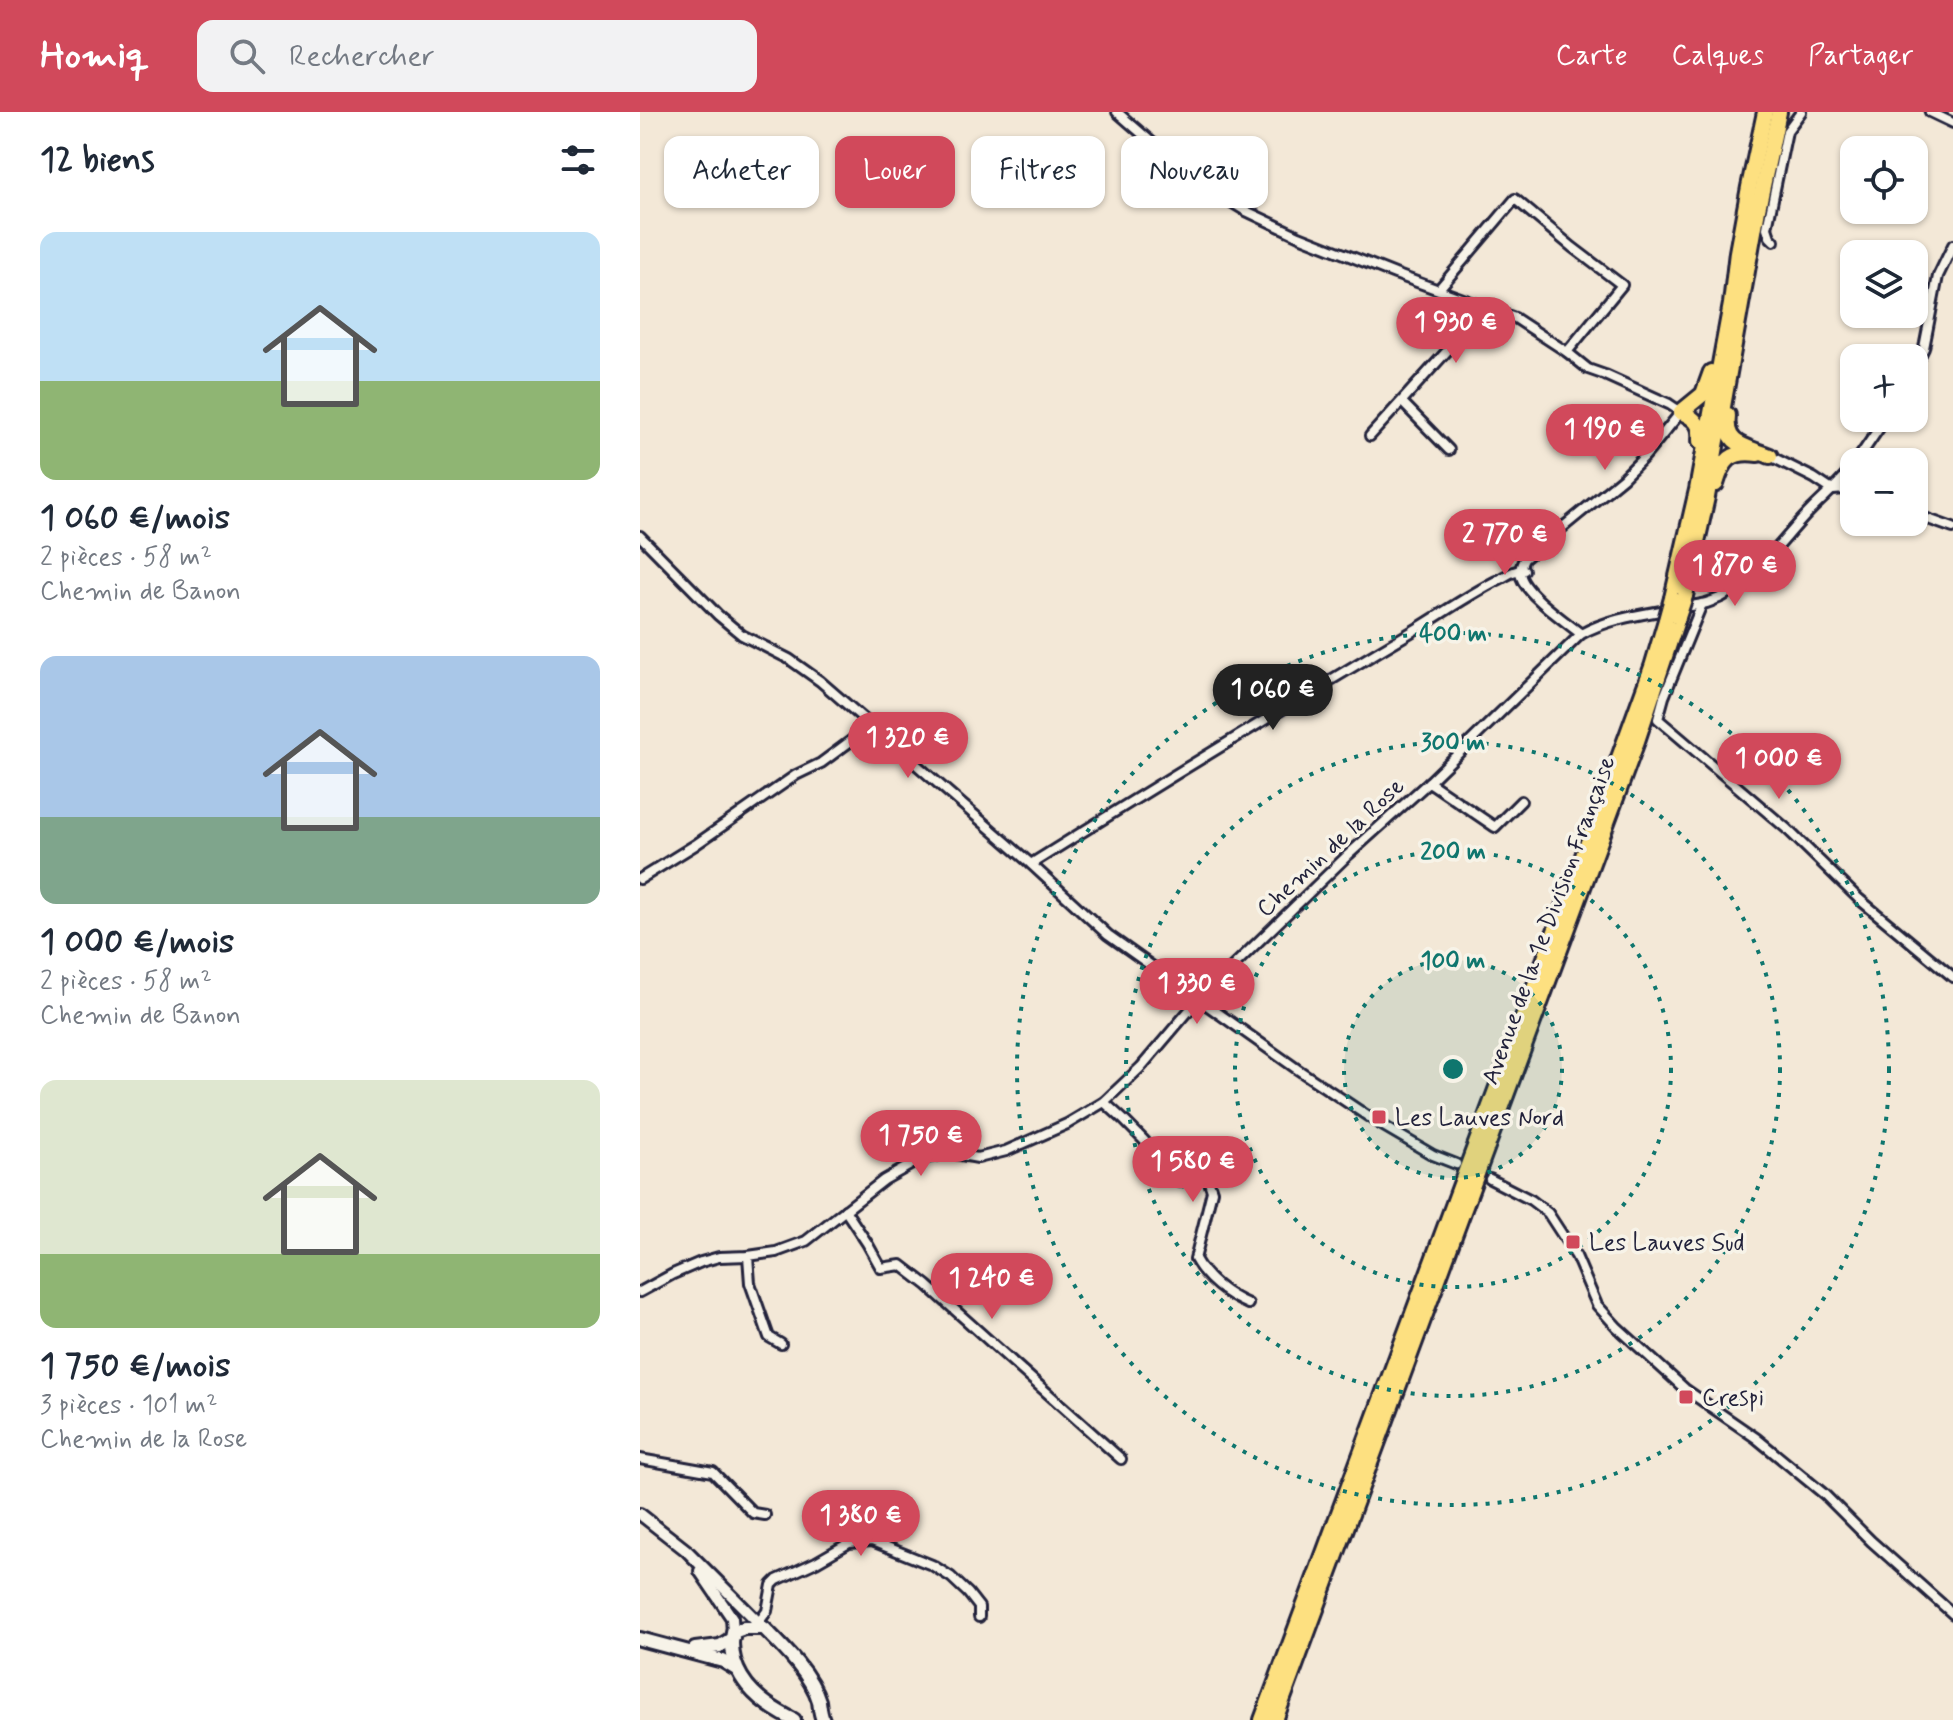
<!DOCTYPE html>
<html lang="fr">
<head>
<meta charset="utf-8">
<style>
  :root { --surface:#fff; --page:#f2f2f3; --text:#1f2937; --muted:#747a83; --accent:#d1495b }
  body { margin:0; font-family:Mynerve,sans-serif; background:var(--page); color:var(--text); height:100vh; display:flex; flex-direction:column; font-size:30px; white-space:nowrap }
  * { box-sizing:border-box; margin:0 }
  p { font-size:26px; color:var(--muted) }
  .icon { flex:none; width:44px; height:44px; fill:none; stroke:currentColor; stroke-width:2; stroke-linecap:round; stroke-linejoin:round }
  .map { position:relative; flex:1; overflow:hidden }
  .side { display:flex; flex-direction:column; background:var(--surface); width:640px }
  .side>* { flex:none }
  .guide { position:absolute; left:24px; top:24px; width:760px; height:72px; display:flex; gap:16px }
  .fabs { position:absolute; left:1200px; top:24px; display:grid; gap:16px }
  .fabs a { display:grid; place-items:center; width:88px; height:88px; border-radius:16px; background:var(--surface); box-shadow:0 2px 6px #0004; font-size:40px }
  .price { position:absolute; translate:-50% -68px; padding:0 18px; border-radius:28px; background:var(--accent); color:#fff; font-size:26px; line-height:52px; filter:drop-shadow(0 2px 4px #0008) }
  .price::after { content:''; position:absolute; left:50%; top:48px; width:24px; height:18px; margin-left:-12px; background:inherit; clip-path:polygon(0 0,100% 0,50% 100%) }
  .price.selected { background:#222; color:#fff }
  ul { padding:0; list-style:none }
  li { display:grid; align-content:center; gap:16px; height:424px; padding:0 40px }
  li span { display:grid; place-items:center; height:248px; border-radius:16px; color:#555 }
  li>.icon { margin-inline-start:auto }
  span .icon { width:144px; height:144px; fill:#fffc; stroke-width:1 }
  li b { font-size:34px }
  h2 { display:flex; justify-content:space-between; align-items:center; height:96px; padding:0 40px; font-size:34px }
  .tag { padding:0 28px; border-radius:16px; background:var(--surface); box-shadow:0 2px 6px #0004; font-size:28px; line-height:72px }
  .tag.selected { background:var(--accent); color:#fff }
  header { display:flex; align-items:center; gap:48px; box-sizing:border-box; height:112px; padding:0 40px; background:var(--accent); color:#fff }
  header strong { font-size:38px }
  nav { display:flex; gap:44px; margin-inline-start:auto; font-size:28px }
  .search { width:560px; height:72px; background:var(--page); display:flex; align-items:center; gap:20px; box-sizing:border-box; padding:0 28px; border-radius:16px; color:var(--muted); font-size:30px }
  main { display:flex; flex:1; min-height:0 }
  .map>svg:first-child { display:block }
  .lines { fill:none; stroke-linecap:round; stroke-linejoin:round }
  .minor-casing { stroke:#22223b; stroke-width:14 }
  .tertiary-casing { stroke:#22223b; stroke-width:16 }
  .secondary-casing { stroke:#22223b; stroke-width:18 }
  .trunk-casing { stroke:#22223b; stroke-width:20 }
  .minor { stroke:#f7f3e8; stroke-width:8 }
  .tertiary { stroke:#f7f3e8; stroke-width:10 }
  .secondary { stroke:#f7f3e8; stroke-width:12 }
  .trunk { stroke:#fde080; stroke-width:14 }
  .trunk-bridge-casing { stroke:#22223b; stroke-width:20; stroke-linecap:butt }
  .trunk-bridge { stroke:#fde080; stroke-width:14 }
  .ring { fill:none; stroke:#0f766e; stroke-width:4; stroke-dasharray:4 8 }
  .poi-dot { fill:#d1495b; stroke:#f7f3e8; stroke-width:3 }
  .labels { text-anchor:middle; stroke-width:7; stroke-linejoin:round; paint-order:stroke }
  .street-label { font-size:24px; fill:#22223b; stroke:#f7f3e8 }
  .poi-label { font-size:24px; fill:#22223b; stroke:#f7f3e8; text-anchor:start }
  .centre { fill:#0f766e; stroke:#f7f3e8; stroke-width:4 }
  .ring-label { font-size:24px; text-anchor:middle; font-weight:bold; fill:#0f766e; stroke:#f7f3e8; stroke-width:7; stroke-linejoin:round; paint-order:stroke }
</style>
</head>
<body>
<header>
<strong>Homiq</strong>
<div class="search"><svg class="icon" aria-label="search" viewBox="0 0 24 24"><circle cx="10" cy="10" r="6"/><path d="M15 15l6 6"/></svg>Rechercher</div>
<nav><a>Carte</a><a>Calques</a><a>Partager</a></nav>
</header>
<main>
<section class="side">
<h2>12 biens<svg class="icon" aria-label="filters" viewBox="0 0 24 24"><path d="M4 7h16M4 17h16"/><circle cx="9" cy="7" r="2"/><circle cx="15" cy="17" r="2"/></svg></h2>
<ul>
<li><span style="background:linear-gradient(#bfe0f5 60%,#8fb573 0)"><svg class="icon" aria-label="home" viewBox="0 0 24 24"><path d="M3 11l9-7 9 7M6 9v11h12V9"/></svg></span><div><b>1 060 €/mois</b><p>2 pièces · 58 m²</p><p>Chemin de Banon</p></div></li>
<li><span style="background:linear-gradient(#a9c7e8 65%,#7fa58c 0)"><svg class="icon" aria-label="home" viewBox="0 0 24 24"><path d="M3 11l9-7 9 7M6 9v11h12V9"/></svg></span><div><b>1 000 €/mois</b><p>2 pièces · 58 m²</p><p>Chemin de Banon</p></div></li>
<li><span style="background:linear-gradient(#dfe7d0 70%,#8fb573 0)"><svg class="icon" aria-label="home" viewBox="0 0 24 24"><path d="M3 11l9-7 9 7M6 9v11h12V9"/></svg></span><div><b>1 750 €/mois</b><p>3 pièces · 101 m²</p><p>Chemin de la Rose</p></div></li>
</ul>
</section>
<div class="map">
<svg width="1313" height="1608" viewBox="0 0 1313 1608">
  <rect width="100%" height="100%" fill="#f3e8d7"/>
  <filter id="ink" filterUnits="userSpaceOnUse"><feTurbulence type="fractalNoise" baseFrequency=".0125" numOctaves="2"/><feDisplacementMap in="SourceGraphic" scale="16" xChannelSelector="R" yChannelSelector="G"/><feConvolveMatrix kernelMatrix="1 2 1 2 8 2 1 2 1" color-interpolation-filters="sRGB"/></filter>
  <g filter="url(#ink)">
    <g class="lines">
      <g class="minor-casing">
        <g id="minor">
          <path d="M477 0 555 68 606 99 659 124 755 162 875 206 927 240 948 257 965 263 1029 292 1041 300 1005 344 983 366 884 447C881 453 879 458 881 465 887 483 926 510 941 522"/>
          <polyline points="1290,0 1313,11"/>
          <polyline points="1134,129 1130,125 1127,116 1147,19 1161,0"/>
          <polyline points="799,177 875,87 932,135 982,173 927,240"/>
          <polyline points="1274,256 1284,236 1298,164 1313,133"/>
          <polyline points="762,290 809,338"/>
          <polyline points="730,324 847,195"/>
          <polyline points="1130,344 1174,366 1192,378"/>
          <polyline points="1216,350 1246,306"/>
          <polyline points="1193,378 1206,377 1214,380"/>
          <polyline points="1274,402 1313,416"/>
          <polyline points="0,424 78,503 102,523 149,547 180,569 391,752 468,823 657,957 735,1009 793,1043 816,1052"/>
          <polyline points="1062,492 1024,585 1018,607 1147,717 1219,787 1313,865"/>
          <polyline points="789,670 855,715 881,689"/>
          <path d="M391 752C519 672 648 593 778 516 804 500 829 483 856 469 867 464 872 458 884 458"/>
          <polyline points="0,767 55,733 156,663 181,651 231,614"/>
          <path d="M464 990C492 1014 517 1041 539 1070L557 1065 568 1067 572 1079 555 1147C566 1167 587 1183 608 1192"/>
          <polyline points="850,1067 891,1088 908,1101 936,1144 957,1193 977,1215 1045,1277 1116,1326 1184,1382 1231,1429 1313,1502"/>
          <polyline points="205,1098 227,1131 241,1156 261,1153 287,1173 481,1347"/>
          <polyline points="108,1144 110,1171 129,1225 141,1232"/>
          <path d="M0 1180 33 1162 61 1150 79 1145 108 1144 136 1140 166 1129 244 1068 281 1047 310 1041 338 1046 366 1039 427 1012 464 990 501 955 558 888 708 743 789 670 941 522C971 505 1008 502 1042 495 1052 494 1063 493 1072 489 1110 476 1143 426 1171 398 1186 383 1202 370 1214 353"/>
          <polyline points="0,1347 73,1360 113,1401 125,1403"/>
          <polyline points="119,1510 127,1499 132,1473 137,1468 176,1450 209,1431 232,1429 292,1453 311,1465 328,1481 339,1495 339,1505"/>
        </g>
      </g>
      <g class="tertiary-casing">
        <g id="tertiary">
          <polyline points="0,1402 46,1438 124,1516"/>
          <polyline points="60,1459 92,1506 93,1520"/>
        </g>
      </g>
      <g class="secondary-casing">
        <g id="secondary">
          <polyline points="0,1527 83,1549 96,1557"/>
          <polyline points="55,1537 80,1534 93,1526"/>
          <path d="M154 1608C119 1591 86 1563 93 1520L104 1516H124C143 1535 171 1562 179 1589 180 1596 180 1601 183 1608"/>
        </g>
      </g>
      <g class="trunk-casing">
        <g id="trunk">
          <path d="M1041 300C1055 306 1062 313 1060 329"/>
          <polyline points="1041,300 1063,282 1071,260"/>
          <path d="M1088 303C1084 334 1106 334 1130 344"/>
          <path d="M1076 372C1083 348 1091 338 1118 342"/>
          <polyline points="1045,484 1067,385 1118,97 1139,0"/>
          <polyline points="1032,486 1057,378 1091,192 1097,140 1109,75 1125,0"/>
          <polyline points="622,1608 953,717 1012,555 1026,508"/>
          <polyline points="635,1608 997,629 1038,505"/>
        </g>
      </g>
      <use href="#minor" class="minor"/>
      <use href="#tertiary" class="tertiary"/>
      <use href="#secondary" class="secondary"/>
      <use href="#trunk" class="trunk"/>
      <g class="trunk-bridge-casing">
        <g id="trunk-bridge">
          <polyline points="1038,505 1045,484"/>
          <polyline points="1026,508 1032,486"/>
        </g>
      </g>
      <use href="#trunk-bridge" class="trunk-bridge"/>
    </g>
  </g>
  <circle cx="813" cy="957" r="109" fill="#0f766e" fill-opacity=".12"/>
  <g class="ring">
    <circle cx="813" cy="957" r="109"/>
    <circle cx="813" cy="957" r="218"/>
    <circle cx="813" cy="957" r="327"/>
    <circle cx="813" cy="957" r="436"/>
  </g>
  <g class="poi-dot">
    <rect x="731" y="997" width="16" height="16" rx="4"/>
    <rect x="925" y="1122" width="16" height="16" rx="4"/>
    <rect x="1038" y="1277" width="16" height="16" rx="4"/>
  </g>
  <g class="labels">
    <g class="street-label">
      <text transform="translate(690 735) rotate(-43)" y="8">Chemin de la Rose</text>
      <text transform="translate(908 808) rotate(-70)" y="8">Avenue de la 1e Division Française</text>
    </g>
    <g class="poi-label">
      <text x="755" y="1013">Les Lauves Nord</text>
      <text x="949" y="1138">Les Lauves Sud</text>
      <text x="1062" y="1293">Crespi</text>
    </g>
  </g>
  <circle cx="813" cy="957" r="12" class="centre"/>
  <g class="ring-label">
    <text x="813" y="529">400 m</text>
    <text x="813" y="638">300 m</text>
    <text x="813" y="747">200 m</text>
    <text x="813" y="856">100 m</text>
  </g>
</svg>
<div class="fabs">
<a><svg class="icon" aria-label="locate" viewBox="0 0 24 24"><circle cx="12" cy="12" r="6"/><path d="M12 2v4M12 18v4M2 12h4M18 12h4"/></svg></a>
<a><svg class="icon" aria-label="layers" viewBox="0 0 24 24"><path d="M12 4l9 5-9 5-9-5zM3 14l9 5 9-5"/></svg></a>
<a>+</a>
<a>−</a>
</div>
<b class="price" style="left:816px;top:253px">1 930 €</b>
<b class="price" style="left:965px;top:360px">1 190 €</b>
<b class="price" style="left:865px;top:465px">2 770 €</b>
<b class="price" style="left:1095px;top:496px">1 870 €</b>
<b class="price selected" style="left:633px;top:620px">1 060 €</b>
<b class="price" style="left:268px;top:668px">1 320 €</b>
<b class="price" style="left:1139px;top:689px">1 000 €</b>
<b class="price" style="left:557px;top:914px">1 330 €</b>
<b class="price" style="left:281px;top:1066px">1 750 €</b>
<b class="price" style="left:553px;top:1092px">1 580 €</b>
<b class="price" style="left:352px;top:1209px">1 240 €</b>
<b class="price" style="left:221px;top:1446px">1 380 €</b>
<div class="guide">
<a class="tag">Acheter</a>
<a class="tag selected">Louer</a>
<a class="tag">Filtres</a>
<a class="tag">Nouveau</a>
</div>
</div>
</main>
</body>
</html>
